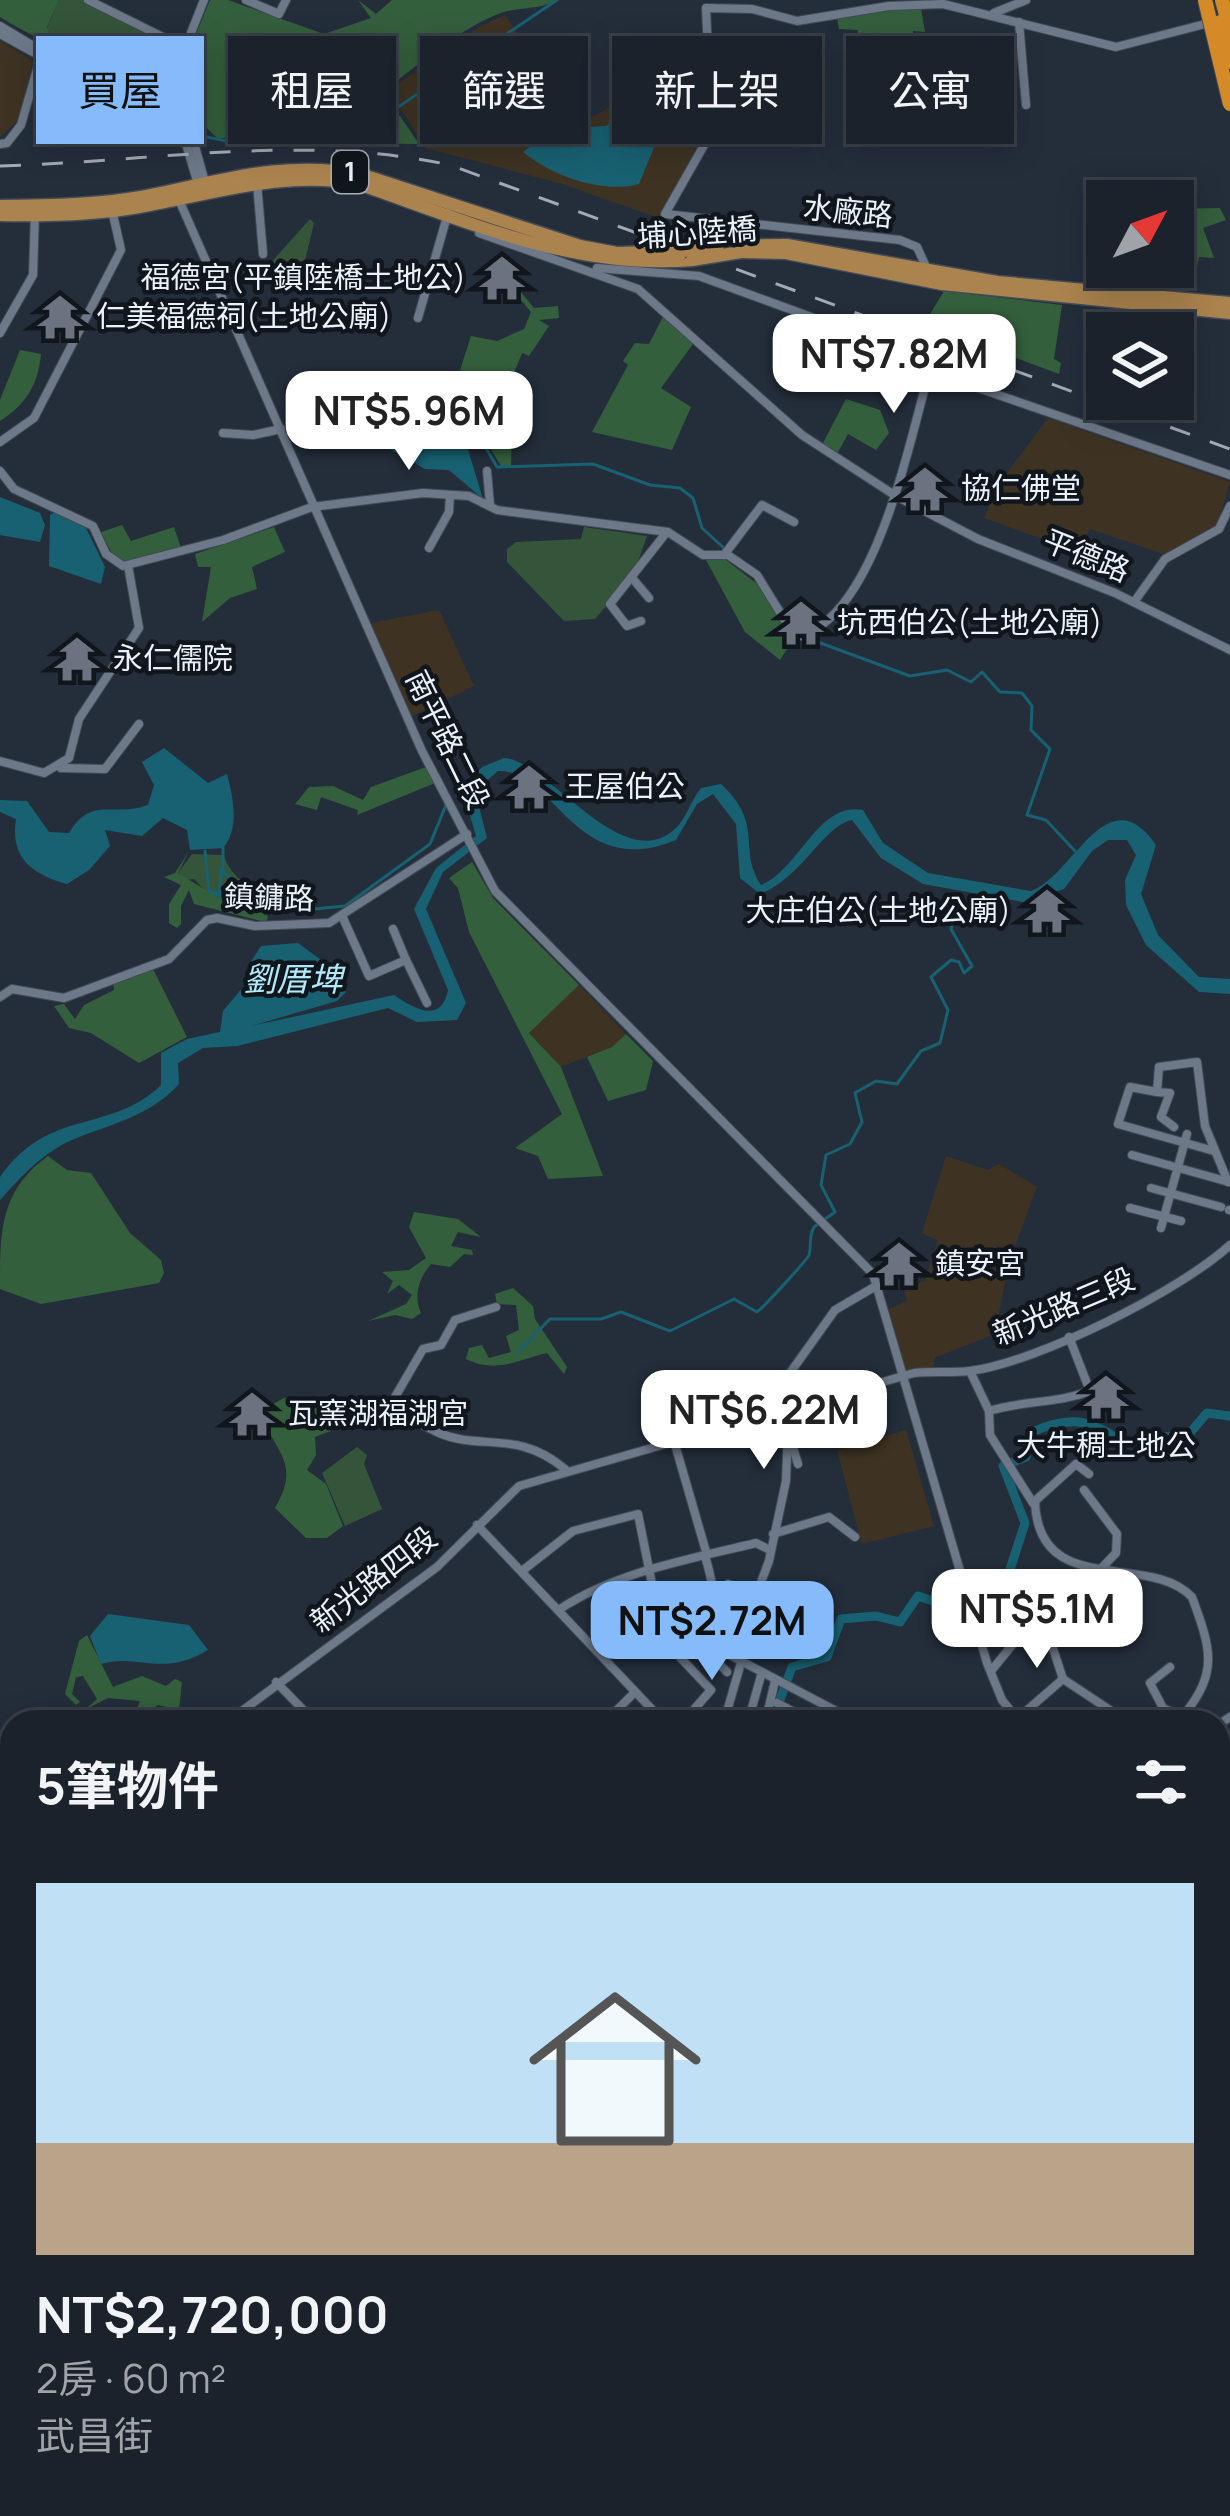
<!DOCTYPE html>
<html lang="zh-TW">
<head>
<meta charset="utf-8">
<style>
  :root { --surface:#1b222c; --page:#282f38; --text:#f1f3f6; --muted:#a0a4a9; --line:#393f48; --accent:#86bbfb }
  body { margin:0; font-family:Manrope,"Noto Sans TC",sans-serif; background:var(--page); color:var(--text); height:100vh; display:flex; flex-direction:column; font-size:45px; white-space:nowrap }
  * { box-sizing:border-box; margin:0 }
  p { font-size:39px; color:var(--muted) }
  .icon { flex:none; width:66px; height:66px; fill:none; stroke:currentColor; stroke-width:2; stroke-linecap:round; stroke-linejoin:round }
  .map { position:relative; flex:1; overflow:hidden }
  .panel { position:absolute; left:0px; top:1710px; width:1230px; height:807px; display:flex; flex-direction:column; background:var(--surface); border-radius:36px 36px 0 0; box-shadow:0 6px 30px #0003,0 0 0 3px var(--line) }
  .panel>* { flex:none }
  .hud { position:absolute; left:36px; top:36px; width:1158px; height:108px; display:flex; gap:24px }
  .needle { width:78px; rotate:49deg }
  .fabs { position:absolute; left:1086px; top:180px; display:grid; gap:24px }
  .fabs a { display:grid; place-items:center; width:108px; height:108px; border-radius:0px; background:var(--surface); box-shadow:0 6px 30px #0003,0 0 0 3px var(--line); font-size:60px }
  .price { position:absolute; translate:-50% -102px; padding:0 27px; border-radius:24px; background:#fff; color:#222; font-size:39px; line-height:78px; filter:drop-shadow(0 3px 6px #0008) }
  .price::after { content:''; position:absolute; left:50%; top:72px; width:36px; height:27px; margin-left:-18px; background:inherit; clip-path:polygon(0 0,100% 0,50% 100%) }
  .price.current { background:var(--accent); color:#111 }
  ul { padding:0; list-style:none }
  li { display:grid; align-content:center; gap:24px; height:636px; padding:0 36px }
  li span { display:grid; place-items:center; height:372px; border-radius:0px; color:#555 }
  li>.icon { margin-inline-start:auto }
  span .icon { width:216px; height:216px; fill:#fffc; stroke-width:1 }
  li b { font-size:51px }
  h2 { display:flex; justify-content:space-between; align-items:center; height:144px; padding:0 36px; font-size:51px }
  .chip { padding:0 42px; border-radius:0px; background:var(--surface); box-shadow:0 6px 30px #0003,0 0 0 3px var(--line); font-size:42px; line-height:108px }
  .chip.current { background:var(--accent); color:#111 }
  .map>svg:first-child { display:block }
  .industrial { fill:#3e3323 }
  .green { fill:#34553a }
  .forest { fill:#345f3d }
  .water { fill:#186172 }
  .lines { fill:none; stroke-linecap:round; stroke-linejoin:round }
  .stream { stroke:#186172; stroke-width:3 }
  .river { stroke:#186172; stroke-width:9 }
  .minor-casing { stroke:#424b56; stroke-width:10 }
  .major-casing { stroke:#424b56; stroke-width:15 }
  .minor { stroke:#6d7989; stroke-width:8 }
  .major { stroke:#ab834e; stroke-width:12 }
  .rail { stroke:#a2aab4; stroke-width:3; stroke-dasharray:21 21; stroke-linecap:butt }
  .major-bridge-casing { stroke:#424b56; stroke-width:15; stroke-linecap:butt }
  .highway-bridge-casing { stroke:#424b56; stroke-width:16; stroke-linecap:butt }
  .major-bridge { stroke:#ab834e; stroke-width:12 }
  .highway-bridge { stroke:#d58a27; stroke-width:14 }
  .labels { text-anchor:middle; stroke-width:9; stroke-linejoin:round; paint-order:stroke }
  .shield { fill:#11161c; stroke:#a9afb7; stroke-width:3 }
  .shield-label { font-size:27px; font-weight:bold; fill:#eaf1fa }
  .street-label { font-size:30px; fill:#eaf1fa; stroke:#11161c }
  .poi-label { font-size:30px; fill:#eaf1fa; stroke:#11161c; text-anchor:start }
  .water-label { font-size:33px; font-style:italic; fill:#b0e9f9; stroke:#11161c }
</style>
</head>
<body>
<div class="map">
<svg width="1230" height="2516" viewBox="0 0 1230 2516">
  <rect width="100%" height="100%" fill="#242e3b"/>
  <g class="industrial">
    <polygon points="505,15 569,108 593,117 669,71 702,66 703,138 662,219 562,184 425,148 389,90 479,27"/>
    <polygon points="0,41 33,61 19,119 0,137"/>
    <polygon points="1048,418 1230,482 1217,525 1164,554 1090,529 1078,552 984,518 998,485"/>
    <polygon points="439,610 474,686 412,716 371,623"/>
    <polygon points="579,985 626,1034 612,1047 561,1067 529,1033"/>
    <polygon points="946,1156 988,1170 999,1164 1037,1187 1009,1262 995,1334 934,1358 934,1369 906,1371 889,1309 907,1301 904,1288 925,1281 938,1241 922,1233"/>
    <polygon points="906,1430 934,1526 862,1544 837,1450"/>
    <polygon points="1218,1921 1230,1927 1230,2059 1220,2078 1223,2092 1218,2107"/>
  </g>
  <g class="green">
    <polygon points="59,0 82,0 145,33 128,59 50,36 47,28"/>
    <polygon points="310,219 314,223 298,290 289,292 268,266"/>
    <polygon points="584,527 647,536 634,573 595,619 564,621 507,562 507,549 516,542 581,539"/>
    <path d="M192 854 224 855C231 883 263 888 268 918L238 890 225 902 211 897 194 879 186 880 178 873Z"/>
    <polygon points="357,1447 367,1455 364,1464 382,1509 345,1526 322,1473"/>
  </g>
  <g class="forest">
    <path d="M0 0H59L47 27 50 35 122 59 145 33 188 54 210 0H228L324 34 371 18 358 0 376 14 392 0H557C537 11 521 6 501 13 460 28 422 63 387 88L391 103 374 112 218 139 204 125 189 92C126 66 59 55 0 17Z"/>
    <polygon points="894,8 921,8 925,32 913,31 913,44 928,63 906,61 900,49 856,44 858,30 839,29 837,17"/>
    <polygon points="400,116 419,144 282,142"/>
    <polygon points="1220,208 1226,220 1203,228 1214,258 1199,257 1192,291 1171,290 1171,274 1179,275 1186,266 1185,251 1173,248 1173,209"/>
    <polygon points="515,285 534,308 558,306 559,318 539,320 549,326 529,356 522,353 507,391 482,391 460,402 454,389 471,336 497,341 524,329 531,312 514,292"/>
    <polygon points="944,291 1062,305 1054,359 1061,363 1059,374 924,324"/>
    <polygon points="663,317 693,344 661,388 691,407 672,450 592,432 628,365 623,361 635,343 649,344"/>
    <path d="M20 350 41 354C38 385 26 404 0 421V400Z"/>
    <polygon points="846,399 880,410 889,433 876,450 848,434 837,454 822,445"/>
    <polygon points="521,402 530,416 506,415 524,425 524,432 512,431 511,467 501,466 474,422"/>
    <polygon points="122,525 131,541 174,527 181,548 126,562 114,558 101,532"/>
    <polygon points="274,527 285,552 252,567 257,589 230,598 202,622 211,567 198,567 195,554"/>
    <polygon points="706,560 726,560 765,590 794,638 780,660 745,632"/>
    <polygon points="426,767 435,783 357,815 358,810 321,797 317,810 295,804 309,787 333,786 363,800 371,787"/>
    <polygon points="189,851 178,873 225,902 238,890 268,918 265,922 194,904 189,890 181,906 181,924 177,928 169,923 169,904 181,885 164,877 175,873"/>
    <polygon points="472,862 493,898 579,985 529,1033 561,1067 603,1176 548,1179 538,1156 515,1148 562,1114 469,932 458,888 449,878"/>
    <polygon points="153,969 187,1037 139,1063 91,1033 69,1028 54,1006 64,1004 75,1019 84,1005 114,990 113,982"/>
    <polygon points="626,1034 653,1061 646,1090 608,1101 587,1057 612,1047"/>
    <path d="M48 1156 67 1170 91 1173 130 1233 161 1260 164 1273 159 1283 41 1304 0 1289C0 1230 0 1191 48 1156Z"/>
    <path d="M414 1212 458 1219 481 1237 458 1232 451 1246 472 1250 473 1255 464 1254 450 1267 431 1264C419 1278 413 1296 421 1313L412 1319 395 1315 368 1321 406 1304 412 1295 399 1285 387 1294 393 1281 382 1272 409 1270 426 1258 409 1227Z"/>
    <path d="M513 1288 533 1306 535 1319 567 1367 564 1374 547 1353C517 1360 496 1374 466 1359L469 1348 482 1345 489 1358 511 1352 506 1336 519 1330 516 1305 497 1304 495 1294Z"/>
    <path d="M284 1398C307 1401 324 1406 331 1431L315 1437 316 1455 307 1470 326 1484 343 1526 327 1538H306L275 1508C305 1457 267 1451 260 1403L268 1407Z"/>
    <polygon points="87,1635 113,1687 142,1676 166,1686 175,1679 182,1682 179,1710 158,1705 132,1722 140,1701 108,1698 86,1709 97,1699 83,1676 76,1677 72,1694 80,1702 76,1705 65,1694 79,1641"/>
  </g>
  <g class="water">
    <polygon points="515,39 533,66 463,112 444,86"/>
    <path d="M647 97 668 113 639 184C603 194 552 176 523 152L554 129 606 126Z"/>
    <polygon points="454,420 460,423 483,499 449,470 425,469 386,447 388,432"/>
    <polygon points="0,497 40,513 45,525 40,542 0,535"/>
    <polygon points="55,512 84,524 105,567 101,584 49,566 50,515"/>
    <path d="M164 748 208 783 227 774C233 798 240 828 223 848L190 850 187 830 163 818 142 836 105 830 110 846 89 870 67 884C31 874 10 857 16 819L0 812V800L27 801 49 832 69 833C92 795 112 818 148 805L154 785 142 762Z"/>
    <path d="M504 758C548 760 623 879 676 828 687 817 691 800 701 788L721 784C765 825 737 848 761 885 800 869 818 801 863 810L883 843 928 873 1031 891C1073 877 1107 774 1156 845L1141 894 1158 935 1199 977 1230 979V994L1199 992 1146 945 1126 905 1125 880 1136 855 1127 840H1108L1092 851 1064 889 1023 902 923 884 881 858 852 820C823 826 802 878 760 894L740 878 736 824 713 794 697 804 676 840C575 882 555 769 498 771L475 791 487 838 443 872 426 909 466 1003 457 1020 417 1022 388 1008 237 1046 203 1048 178 1063 179 1084C149 1117 110 1124 72 1140 42 1153 21 1177 0 1200V1177C49 1107 111 1134 161 1085V1053L187 1039 220 1032 223 1011 258 969 250 963 261 946 298 943 325 963 326 972 346 992 337 1001 251 1026 394 995C413 1008 441 1025 448 990L414 909 436 868 476 836 462 788 482 767Z"/>
    <path d="M108 1614 189 1625 208 1650C162 1678 139 1653 101 1664L90 1636Z"/>
  </g>
  <g class="lines">
    <g class="stream">
      <polyline points="161,131 176,128"/>
      <polyline points="196,135 232,142 379,120 557,0"/>
      <polyline points="342,425 394,428 468,417 497,467 593,464 650,485 680,488 693,498 702,528 725,549"/>
      <polyline points="761,576 785,613"/>
      <polyline points="807,638 910,676 947,670 971,682 982,672 1000,692 1022,693 1032,706 1031,730 1050,749 1027,815 1046,820 1075,851"/>
      <polyline points="223,848 223,871 259,909 272,913 345,906 430,844 446,805"/>
      <polyline points="205,851 209,891 223,897 237,885"/>
      <polyline points="219,895 222,869"/>
      <path d="M518 1352 550 1319H601L621 1312 670 1331 734 1299 757 1312C763 1308 807 1260 809 1255 812 1244 808 1238 814 1227L835 1212 821 1185 826 1155 850 1144 862 1122 855 1093 876 1081 897 1084 921 1051 940 1043 948 1010 931 977 951 960 959 962 964 973 972 966 951 929 955 917 972 906 996 911 1004 900"/>
      <polyline points="1217,1721 1230,1713"/>
      <polyline points="0,2283 12,2300"/>
      <polyline points="0,2317 12,2331"/>
      <polyline points="293,2505 305,2516"/>
    </g>
    <path class="river" d="M793 1722 778 1705 792 1667 827 1657 841 1619 876 1616 900 1622 918 1596 959 1610 1006 1582 1025 1523 1003 1466 1026 1457 1032 1432C1068 1416 1089 1418 1122 1442L1189 1434 1207 1413 1230 1416"/>
    <g class="minor-casing">
      <g id="minor">
        <polyline points="88,0 185,48 204,0"/>
        <polyline points="246,0 279,14 286,0"/>
        <polyline points="994,13 1026,0"/>
        <polyline points="1019,22 1026,105"/>
        <polyline points="0,26 35,47 172,97 185,110 205,182"/>
        <polyline points="0,34 40,56 175,107 198,184"/>
        <polyline points="0,144 7,143 21,125 42,52"/>
        <polyline points="257,183 263,254"/>
        <polyline points="179,200 422,751 495,891 873,1274 987,1663 1002,1700 1020,1722"/>
        <polyline points="479,233 638,289 802,435 896,496 978,539 1115,593 1230,650"/>
        <polyline points="597,268 699,276 833,325 836,339 1230,475"/>
        <polyline points="927,269 917,247 900,240 665,214 707,140 711,119 706,8 752,9 797,21 889,6 943,4 1116,47 1209,23"/>
        <polyline points="418,318 448,213"/>
        <polyline points="0,333 33,275 35,213"/>
        <polyline points="223,433 253,435 281,429"/>
        <polyline points="0,442 34,418 121,250 112,210"/>
        <path d="M0 471 14 489 93 526 106 554 123 566 223 540 312 507 423 493 469 496 497 510 668 532 703 555H728L757 575 787 624 801 636C877 611 909 442 929 373"/>
        <polyline points="487,471 490,505"/>
        <polyline points="429,548 449,512 450,495"/>
        <polyline points="724,555 762,505 794,522"/>
        <polyline points="633,579 649,598"/>
        <polyline points="1134,602 1165,559 1219,529 1230,506"/>
        <polyline points="641,621 627,626 610,604 666,533"/>
        <polyline points="0,761 44,773 69,758 79,719 139,628 128,565"/>
        <polyline points="61,768 105,769 139,724"/>
        <polyline points="343,918 369,976 406,960 393,929"/>
        <polyline points="406,960 427,1003"/>
        <polyline points="0,997 12,989 64,998 169,959 207,920 217,918 255,926 329,923 467,834"/>
        <polyline points="1157,1092 1130,1087 1118,1124 1214,1151"/>
        <polyline points="1174,1127 1161,1117 1170,1093 1157,1092 1159,1067 1197,1062 1205,1126 1228,1182"/>
        <polyline points="1132,1155 1229,1182"/>
        <polyline points="1151,1188 1221,1207"/>
        <polyline points="1130,1208 1181,1221"/>
        <polyline points="1229,1210 1230,1210"/>
        <polyline points="1161,1228 1187,1134"/>
        <path d="M496 1307 455 1320 441 1345 423 1349 388 1409C407 1416 422 1425 439 1433 481 1451 517 1429 565 1469"/>
        <polyline points="970,1371 989,1411 990,1435 1033,1503"/>
        <path d="M989 1411C1024 1400 1056 1404 1090 1391L1069 1337"/>
        <polyline points="788,1431 798,1464"/>
        <polyline points="674,1441 707,1555"/>
        <path d="M1089 1474 1076 1464 1035 1501C1038 1600 1148 1551 1192 1597 1211 1649 1219 1672 1183 1716"/>
        <polyline points="477,1525 664,1722"/>
        <polyline points="773,1534 829,1517 855,1537"/>
        <polyline points="522,1571 573,1531 638,1514 655,1599 601,1653"/>
        <path d="M560 1609C616 1572 691 1559 756 1543L770 1550"/>
        <polyline points="669,1612 727,1672"/>
        <polyline points="640,1615 711,1690 683,1722"/>
        <polyline points="720,1620 728,1584 754,1592"/>
        <path d="M676 1651C713 1612 721 1610 705 1556"/>
        <polyline points="724,1652 857,1722"/>
        <polyline points="734,1654 769,1561 786,1481 790,1373 835,1310 876,1286"/>
        <polyline points="1170,1667 1150,1683 1163,1708 1193,1722"/>
        <polyline points="991,1671 1022,1633 1068,1603 1116,1553 1117,1534 1084,1490"/>
        <polyline points="1063,1679 1128,1722"/>
        <polyline points="276,1682 315,1722"/>
        <polyline points="777,1703 813,1722"/>
        <polyline points="767,1715 775,1681"/>
        <polyline points="1017,1719 1063,1679 1043,1618"/>
        <path d="M227 1722 437 1567 519 1486 914 1373C932 1371 952 1373 970 1371 1038 1362 1180 1291 1230 1245"/>
        <polyline points="605,1722 635,1692"/>
        <polyline points="724,1722 742,1659"/>
        <polyline points="748,1722 762,1672"/>
        <polyline points="1218,1725 1230,1717"/>
        <polyline points="0,1797 12,1793"/>
        <polyline points="1218,1854 1230,1862"/>
        <polyline points="0,1939 12,1927"/>
        <polyline points="0,1947 12,1961"/>
        <polyline points="1218,2172 1230,2177"/>
        <polyline points="1218,2327 1230,2298"/>
        <polyline points="1218,2422 1230,2438"/>
        <polyline points="327,2505 328,2505"/>
        <polyline points="381,2505 393,2516"/>
        <polyline points="449,2505 455,2516"/>
        <polyline points="692,2505 696,2516"/>
      </g>
    </g>
    <g class="major-casing">
      <g id="major">
        <polyline points="1229,0 1230,4"/>
        <path d="M0 206C47 206 95 205 141 197 219 182 280 159 363 175L580 246 617 253 684 251"/>
        <path d="M0 215C46 216 94 215 139 207 215 194 281 170 359 184 468 222 576 270 692 260"/>
        <polyline points="718,246 787,245 997,282 1230,303"/>
        <polyline points="741,252 786,253 942,284 1230,313"/>
        <polyline points="1218,1811 1230,1804"/>
        <polyline points="1218,1822 1230,1815"/>
        <polyline points="414,2516 421,2505"/>
        <polyline points="423,2516 431,2505"/>
      </g>
    </g>
    <use href="#minor" class="minor"/>
    <use href="#major" class="major"/>
    <path class="rail" d="M0 166C150 162 302 133 450 165L1230 449"/>
    <g class="major-bridge-casing">
      <g id="major-bridge">
        <polyline points="684,251 718,246"/>
        <polyline points="692,260 741,252"/>
      </g>
    </g>
    <g class="highway-bridge-casing">
      <g id="highway-bridge">
        <polyline points="1205,0 1230,104"/>
        <polyline points="1222,0 1230,29"/>
        <polyline points="1220,22 1230,62"/>
      </g>
    </g>
    <use href="#major-bridge" class="major-bridge"/>
    <use href="#highway-bridge" class="highway-bridge"/>
  </g>
  <defs>
    <g id="temple-bare" transform="scale(3.6)"><path d="M0-6L5-2H3V0L6.5 2.5H4V6H1.5V3h-3V6H-4V2.5H-6.5L-3 0V-2H-5Z" fill="#6b7280" stroke="#11161c" stroke-width="2.5" paint-order="stroke"/></g>
  </defs>
  <g fill-rule="evenodd">
    <use href="#temple-bare" x="502" y="278"/>
    <use href="#temple-bare" x="60" y="317"/>
    <use href="#temple-bare" x="925" y="489"/>
    <use href="#temple-bare" x="801" y="623"/>
    <use href="#temple-bare" x="77" y="659"/>
    <use href="#temple-bare" x="529" y="787"/>
    <use href="#temple-bare" x="1047" y="911"/>
    <use href="#temple-bare" x="899" y="1264"/>
    <use href="#temple-bare" x="1106" y="1397"/>
    <use href="#temple-bare" x="252" y="1414"/>
  </g>
  <g class="labels">
    <rect class="shield" x="332" y="151" width="36" height="42" rx="9"/>
    <g class="shield-label">
      <text x="350" y="181">1</text>
    </g>
    <g class="street-label">
      <text transform="translate(848 212) rotate(6)" y="10">水廠路</text>
      <text transform="translate(697 233) rotate(-4)" y="10">埔心陸橋</text>
      <text transform="translate(1086 556) rotate(22)" y="10">平德路</text>
      <text transform="translate(447 740) rotate(64)" y="10">南平路二段</text>
      <text transform="translate(269 898) rotate(2)" y="10">鎮鏞路</text>
      <text transform="translate(1064 1307) rotate(-23)" y="10">新光路三段</text>
      <text transform="translate(374 1580) rotate(-38)" y="10">新光路四段</text>
    </g>
    <g class="poi-label">
      <text x="466" y="288" text-anchor="end">福德宮(平鎮陸橋土地公)</text>
      <text x="96" y="327">仁美福德祠(土地公廟)</text>
      <text x="961" y="499">協仁佛堂</text>
      <text x="837" y="633">坑西伯公(土地公廟)</text>
      <text x="113" y="669">永仁儒院</text>
      <text x="565" y="797">王屋伯公</text>
      <text x="1011" y="921" text-anchor="end">大庄伯公(土地公廟)</text>
      <text x="935" y="1274">鎮安宮</text>
      <text x="288" y="1424">瓦窯湖福湖宮</text>
      <text x="1106" y="1456" text-anchor="middle">大牛稠土地公</text>
    </g>
    <g class="water-label">
      <text x="293" y="991">劉厝埤</text>
    </g>
  </g>
</svg>
<div class="fabs">
<a><svg class="needle" viewBox="-14 -14 28 28"><path d="M0-13l5 13h-10z" fill="#e53935"/><path d="M0 13l5-13h-10z" fill="#a0a4a9"/></svg></a>
<a><svg class="icon" aria-label="layers" viewBox="0 0 24 24"><path d="M12 4l9 5-9 5-9-5zM3 14l9 5 9-5"/></svg></a>
</div>
<b class="price" style="left:894px;top:416px">NT$7.82M</b>
<b class="price" style="left:409px;top:473px">NT$5.96M</b>
<b class="price" style="left:764px;top:1472px">NT$6.22M</b>
<b class="price" style="left:1037px;top:1671px">NT$5.1M</b>
<b class="price current" style="left:712px;top:1683px">NT$2.72M</b>
<div class="hud">
<a class="chip current">買屋</a>
<a class="chip">租屋</a>
<a class="chip">篩選</a>
<a class="chip">新上架</a>
<a class="chip">公寓</a>
</div>
<section class="panel">
<h2>5筆物件<svg class="icon" aria-label="filters" viewBox="0 0 24 24"><path d="M4 7h16M4 17h16"/><circle cx="9" cy="7" r="2"/><circle cx="15" cy="17" r="2"/></svg></h2>
<ul>
<li><span style="background:linear-gradient(#bfe0f5 70%,#b9a48a 0)"><svg class="icon" aria-label="home" viewBox="0 0 24 24"><path d="M3 11l9-7 9 7M6 9v11h12V9"/></svg></span><div><b>NT$2,720,000</b><p>2房 · 60 m²</p><p>武昌街</p></div></li>
</ul>
</section>
</div>
</body>
</html>
